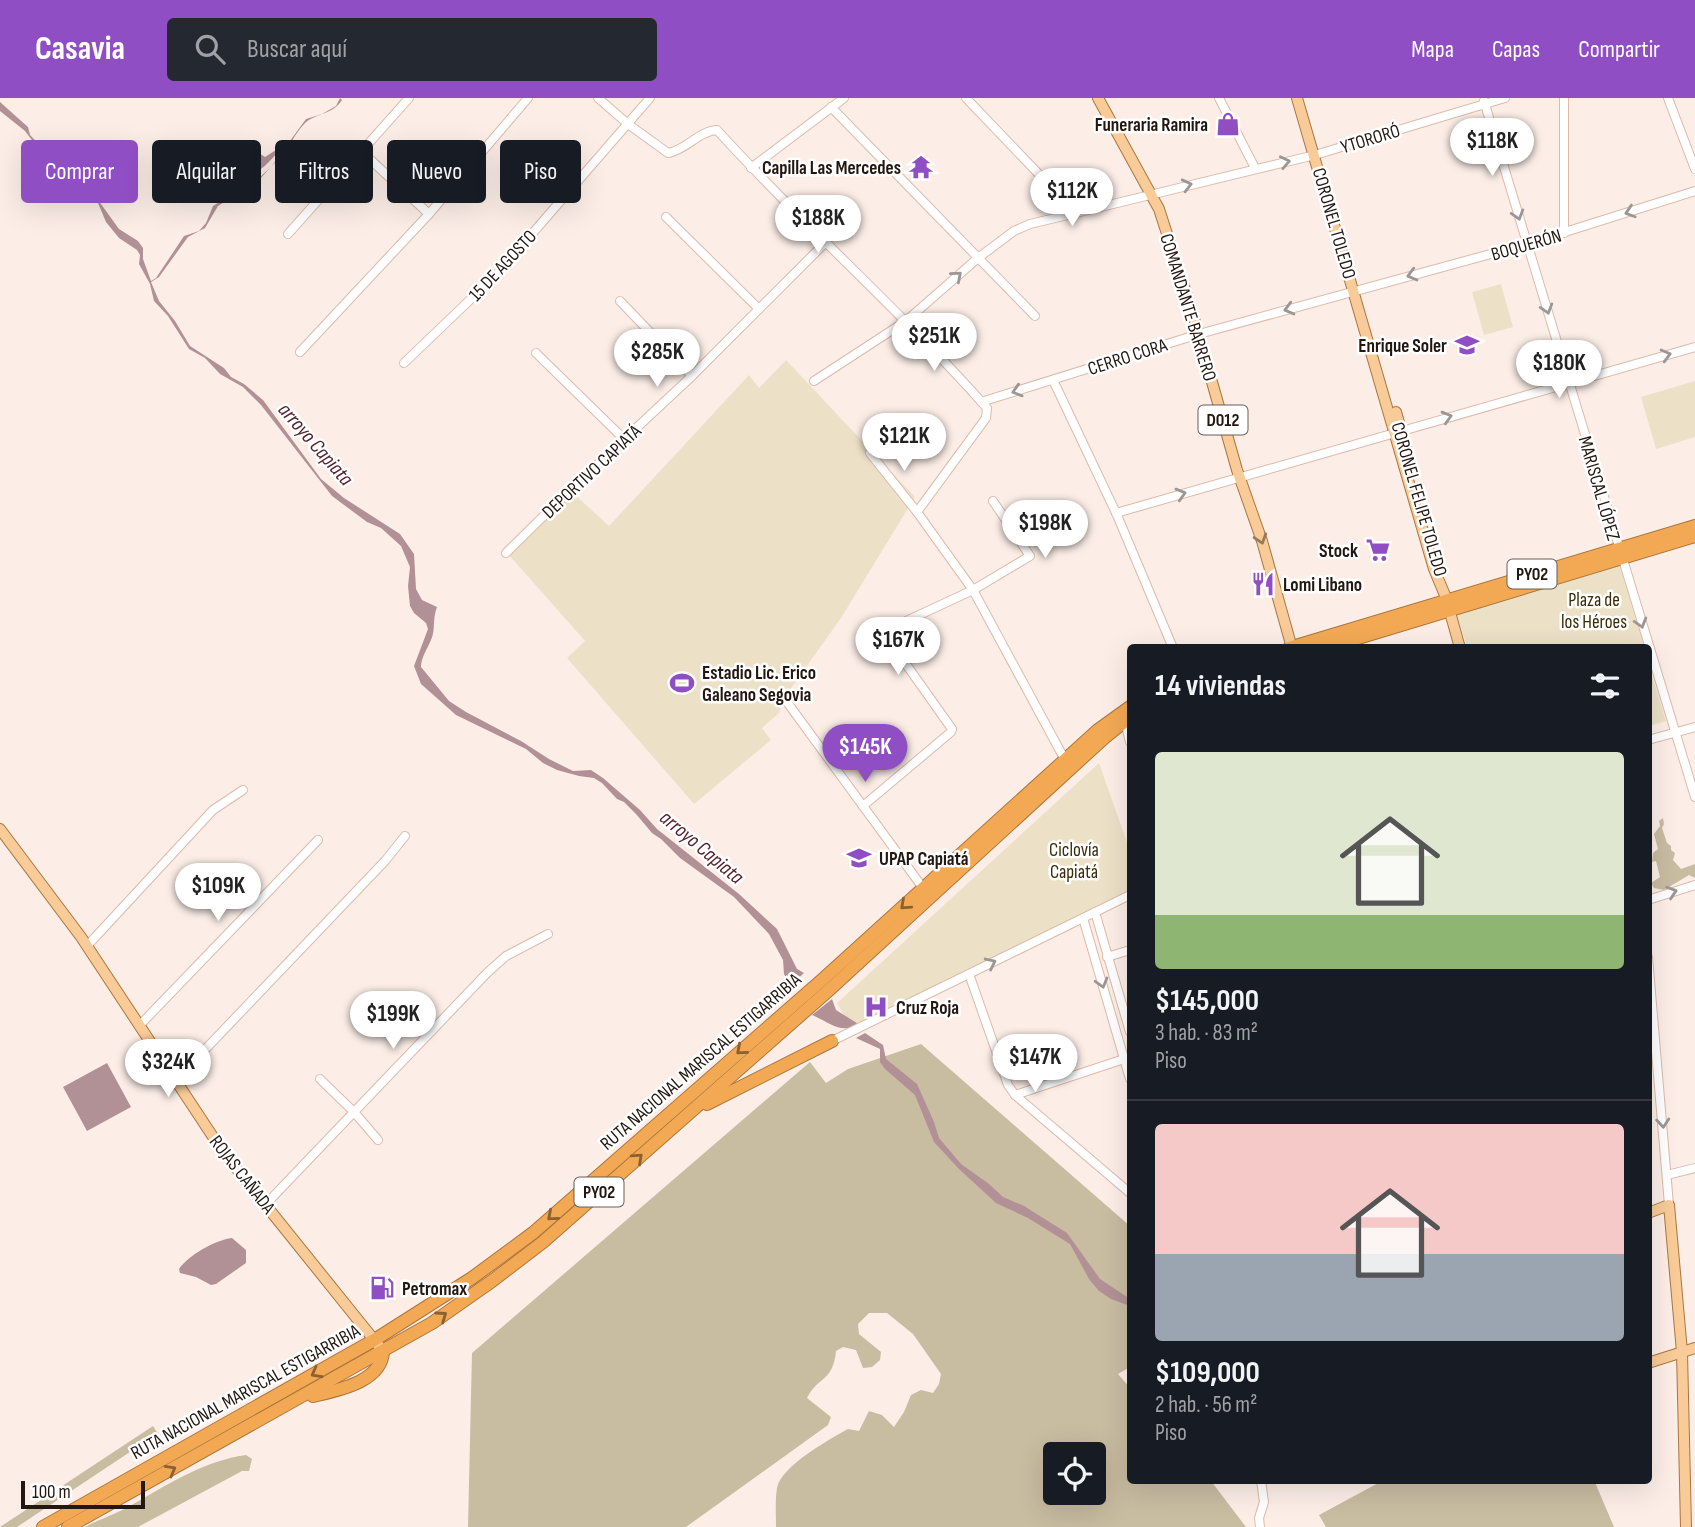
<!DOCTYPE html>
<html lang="es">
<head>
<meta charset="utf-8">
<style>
  :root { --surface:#171b24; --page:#242831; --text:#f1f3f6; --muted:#9ea1a6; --line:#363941; --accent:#8f4ec4 }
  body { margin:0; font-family:"Sofia Sans Condensed",sans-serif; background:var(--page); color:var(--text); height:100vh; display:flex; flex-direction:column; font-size:26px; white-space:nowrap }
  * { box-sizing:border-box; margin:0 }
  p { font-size:23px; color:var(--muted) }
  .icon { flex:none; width:38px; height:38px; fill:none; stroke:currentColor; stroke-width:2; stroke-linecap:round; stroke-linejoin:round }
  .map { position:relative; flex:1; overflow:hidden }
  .drawer { position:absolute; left:1127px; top:546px; width:525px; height:840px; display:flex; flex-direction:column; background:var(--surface); border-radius:7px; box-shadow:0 7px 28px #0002 }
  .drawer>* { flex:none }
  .banner { position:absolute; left:21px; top:42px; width:665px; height:63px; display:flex; gap:14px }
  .fabs { position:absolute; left:1043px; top:1344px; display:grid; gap:14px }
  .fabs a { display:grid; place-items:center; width:63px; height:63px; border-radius:7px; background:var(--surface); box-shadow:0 7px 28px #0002; font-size:35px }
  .scale { position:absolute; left:21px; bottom:18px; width:124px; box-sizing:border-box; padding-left:7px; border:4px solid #231711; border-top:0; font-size:19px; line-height:24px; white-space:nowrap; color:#231711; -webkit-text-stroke:5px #fff; paint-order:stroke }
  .price { position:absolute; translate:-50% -60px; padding:0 16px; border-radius:24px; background:#fff; color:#222; font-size:23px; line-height:46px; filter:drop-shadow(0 2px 4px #0008) }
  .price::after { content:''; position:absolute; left:50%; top:42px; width:21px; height:16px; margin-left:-10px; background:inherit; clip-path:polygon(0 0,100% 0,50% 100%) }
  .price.on { background:var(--accent); color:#fff }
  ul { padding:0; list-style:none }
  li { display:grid; align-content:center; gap:14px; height:371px; padding:0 28px }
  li+li { border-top:2px solid var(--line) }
  li span { display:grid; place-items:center; height:217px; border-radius:7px; color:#555 }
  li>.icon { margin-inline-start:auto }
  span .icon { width:126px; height:126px; fill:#fffc; stroke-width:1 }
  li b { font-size:30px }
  h2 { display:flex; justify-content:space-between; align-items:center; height:84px; padding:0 28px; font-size:30px }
  .tag { padding:0 24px; border-radius:7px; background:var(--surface); box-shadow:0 7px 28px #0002; font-size:24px; line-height:63px }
  .tag.on { background:var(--accent); color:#fff }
  header { display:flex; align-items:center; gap:42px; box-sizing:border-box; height:98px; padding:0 35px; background:var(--accent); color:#fff }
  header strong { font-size:33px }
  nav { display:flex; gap:38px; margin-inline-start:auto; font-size:24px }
  .search { width:490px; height:63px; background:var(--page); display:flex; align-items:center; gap:18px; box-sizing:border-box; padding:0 24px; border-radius:7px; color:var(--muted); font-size:26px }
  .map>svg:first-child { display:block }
  .green { fill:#ece1c7 }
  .forest { fill:#c8bca1; fill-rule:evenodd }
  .water { fill:#b29196 }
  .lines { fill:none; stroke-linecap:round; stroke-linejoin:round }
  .minor-casing { stroke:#ddbaa9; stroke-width:10 }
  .major-casing { stroke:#aa763d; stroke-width:12 }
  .highway-casing { stroke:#aa763d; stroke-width:14 }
  .minor { stroke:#fff; stroke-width:8 }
  .major { stroke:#f8cb98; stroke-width:10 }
  .highway { stroke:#f3a954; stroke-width:12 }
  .oneway { stroke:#9c9794 }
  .oneway2 { stroke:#987a5b }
  .oneway3 { stroke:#8b6032 }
  .labels { text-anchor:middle; stroke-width:5; stroke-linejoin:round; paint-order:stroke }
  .shield { fill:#fff; stroke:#655d58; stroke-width:2 }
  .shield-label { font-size:18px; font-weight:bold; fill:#231711 }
  .poi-label { font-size:19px; font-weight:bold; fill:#231711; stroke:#fff; text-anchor:start }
  .street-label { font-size:19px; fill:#231711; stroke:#fff }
  .park-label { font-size:19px; fill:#392b05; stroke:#fff }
  .water-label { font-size:21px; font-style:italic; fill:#542530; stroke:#fff }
</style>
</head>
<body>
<header>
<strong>Casavia</strong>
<div class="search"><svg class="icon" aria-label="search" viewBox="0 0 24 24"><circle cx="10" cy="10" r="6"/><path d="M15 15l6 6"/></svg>Buscar aquí</div>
<nav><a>Mapa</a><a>Capas</a><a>Compartir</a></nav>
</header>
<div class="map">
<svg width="1695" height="1429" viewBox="0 0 1695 1429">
  <rect width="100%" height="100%" fill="#fceee7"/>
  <g class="green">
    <polygon points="1501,186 1513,229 1484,237 1472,194"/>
    <polygon points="786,262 915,399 841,520 784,600 779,615 762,630 771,642 694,706 567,560 585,543 508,456 571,393 609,428 749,277 759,290"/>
    <polygon points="1695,283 1695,339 1656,351 1641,299"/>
    <polygon points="1619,465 1644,549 1467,549 1457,517"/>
    <polygon points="1648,565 1666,623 1649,628 1648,628"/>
    <polygon points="1099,665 1130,753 1130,795 851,930 837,905"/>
  </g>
  <g class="forest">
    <polygon points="1663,720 1664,726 1662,730 1667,745 1671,748 1671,752 1675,755 1673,762 1681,771 1695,766 1695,780 1689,777 1664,792 1654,790 1651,785 1660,779 1656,763 1652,764 1653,755 1658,751 1654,736 1660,728 1659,723"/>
    <path d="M921 946 1130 1128V1269L1118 1276 1130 1290V1382L1211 1383 1246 1429H776C776 1417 775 1402 777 1390 781 1368 830 1341 848 1331L859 1333 869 1313 882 1317 894 1329 904 1314 911 1297 921 1292 933 1295 939 1286 941 1276 913 1236 887 1215H869L858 1226 859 1236 881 1254 880 1262 872 1269 863 1270 856 1252 843 1249 836 1253C833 1284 818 1278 807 1300L831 1319 828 1327 686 1429H468L472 1255 810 964 826 985 848 971ZM1055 1356H1094V1395H1055Z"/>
    <polygon points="153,1328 158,1336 151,1340 17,1429 0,1429"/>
    <path d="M246 1357 252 1361 249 1373H242L138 1429H85C100 1421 116 1416 130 1408 167 1387 203 1363 246 1357Z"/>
    <polygon points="1594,1382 1614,1429 1326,1429 1319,1417 1382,1383"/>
  </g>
  <g class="water">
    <path d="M340 0 342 2C334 15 320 15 309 22 303 25 291 43 289 49L260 81 218 108 205 130 188 139 159 179 151 184 159 203 175 223 190 248 224 270 231 279 244 286 263 302 321 381 344 400 400 436 414 456 416 491 422 502 437 509C432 522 436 531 431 542 427 552 421 559 421 569L449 603 466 614 521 643 549 661 573 673 591 672 603 680 640 712 657 731 739 796 777 831 797 871 804 875 790 888 784 876 783 862 769 836 734 799 680 760 661 741 652 735 636 716 624 704 617 701 602 685 594 680 579 678 557 672 543 665 526 651 456 617 421 586 414 568 428 531 426 525 414 515 410 508 408 488 410 469 401 448 381 430 367 424 332 398 261 307 243 289 220 276 205 260 189 251 168 218 154 203 150 186 139 166 140 157 137 152 119 140 106 124 98 105 45 59 25 33 0 13V4L28 29 30 37 64 72 93 95 119 131 138 143 143 150V161L151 183 156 180 184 138 199 133 206 125 213 108 259 80 271 69 306 21 322 16 336 8Z"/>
    <path d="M256 46 260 49 259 55 265 59 279 50 280 51C269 67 241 91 221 86L207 68 206 58 217 51 231 54 243 53Z"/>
    <path d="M832 901 836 912 860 927C839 936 831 925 812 917Z"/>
    <polygon points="865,935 883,947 886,961 917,986 934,1024 939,1040 961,1066 989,1086 1003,1099 1024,1108 1067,1135 1100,1181 1130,1201 1130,1208 1111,1201 1099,1193 1089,1181 1070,1146 1028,1120 996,1105 958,1070 934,1044 915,997 885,971 880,964 880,951 856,940"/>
    <polygon points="107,965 131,1009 87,1033 63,989"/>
    <path d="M232 1140 246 1152V1165L216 1186 211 1187 196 1179 180 1175 179 1171C189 1157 215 1142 232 1140Z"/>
  </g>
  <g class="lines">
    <g class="minor-casing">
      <g id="minor">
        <path d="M598 0 628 26 668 55C686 52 699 33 717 32 804 128 901 213 987 310L986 320 917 414"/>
        <polyline points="966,0 1076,115"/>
        <polyline points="1219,0 1255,70"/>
        <polyline points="1668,0 1695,71"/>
        <polyline points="1484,3 1695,699"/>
        <polyline points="831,9 1035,218"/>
        <polyline points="361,53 429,116"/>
        <polyline points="751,70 844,0"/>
        <polyline points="666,119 759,211"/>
        <polyline points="1564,135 1564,0"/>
        <polyline points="288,136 409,0"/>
        <polyline points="620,203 692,278"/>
        <polyline points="300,254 429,116 528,0"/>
        <polyline points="536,255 625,342"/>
        <polyline points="404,265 498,175 650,0"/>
        <polyline points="1053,282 1117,417 1173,550"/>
        <polyline points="814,283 906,223 978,160 1014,133 1030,126 1076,115 1315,57 1505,0"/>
        <polyline points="981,304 1199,236 1527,146 1695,93"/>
        <polyline points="870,355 917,414 973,492 1065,662"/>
        <polyline points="1116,415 1695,249"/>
        <polyline points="506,455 570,392 692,278 826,144"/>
        <polyline points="784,600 923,790"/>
        <polyline points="1125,623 1130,644"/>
        <polyline points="1648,642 1695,629"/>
        <polyline points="863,708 951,634 952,631 886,538 887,532 973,492 1030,458 993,403"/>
        <polyline points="1648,802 1695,787"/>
        <polyline points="1095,814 1130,934"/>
        <polyline points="1083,820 1130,981"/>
        <polyline points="87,848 213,712 243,692"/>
        <polyline points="1107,859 1130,852"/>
        <polyline points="1648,859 1669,1107"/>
        <polyline points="969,876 1008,987 1015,997 1130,1095"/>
        <polyline points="139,928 318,742"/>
        <polyline points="832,943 1130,797"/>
        <polyline points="320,981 354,1014 378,1042"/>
        <polyline points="175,983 385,763 405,738"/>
        <polyline points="1015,997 1130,959"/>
        <polyline points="1667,1077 1695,1070"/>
        <polyline points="266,1106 487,875 506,858 548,836"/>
        <polyline points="1260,1429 1259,1420 1264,1404 1261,1382"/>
      </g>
    </g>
    <g class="major-casing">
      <g id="major">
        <polyline points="1098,0 1159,111 1191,210 1237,372 1262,443 1292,550"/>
        <polyline points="1297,0 1434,471 1447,502"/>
        <polyline points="1396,314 1407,353"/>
        <polyline points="1448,507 1460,550"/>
        <polyline points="0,731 81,839 223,1054 383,1253"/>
        <polyline points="1648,1115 1669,1107 1682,1254 1686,1429"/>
        <polyline points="1648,1265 1695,1250"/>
      </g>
    </g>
    <g class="highway-casing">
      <g id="highway">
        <polyline points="1289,550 1695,428"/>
        <polyline points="1325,550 1695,438"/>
        <polyline points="707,1006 832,943"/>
        <path d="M313 1298C338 1292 382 1284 383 1253"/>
        <polyline points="43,1429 376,1241 472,1180 533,1135 822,882 1098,632 1130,609"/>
        <polyline points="68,1429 432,1225 492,1183 543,1144 829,892 1104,640 1130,619"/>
      </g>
    </g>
    <use href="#minor" class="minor"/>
    <use href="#major" class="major"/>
    <use href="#highway" class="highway"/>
  </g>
  <defs><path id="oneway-chevron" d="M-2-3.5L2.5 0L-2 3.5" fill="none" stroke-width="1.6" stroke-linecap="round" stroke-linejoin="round" transform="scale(1.75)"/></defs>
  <g class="oneway">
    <use href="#oneway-chevron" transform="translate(1285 64) rotate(-12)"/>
    <use href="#oneway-chevron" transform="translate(1187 87) rotate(-14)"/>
    <use href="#oneway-chevron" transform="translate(1630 114) rotate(162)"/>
    <use href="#oneway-chevron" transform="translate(1518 117) rotate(73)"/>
    <use href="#oneway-chevron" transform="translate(1412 177) rotate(165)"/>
    <use href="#oneway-chevron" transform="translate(957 178) rotate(-41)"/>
    <use href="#oneway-chevron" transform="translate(1289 211) rotate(165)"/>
    <use href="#oneway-chevron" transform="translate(1547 211) rotate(73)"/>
    <use href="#oneway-chevron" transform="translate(1666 257) rotate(-15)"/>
    <use href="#oneway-chevron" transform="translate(1017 293) rotate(163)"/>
    <use href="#oneway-chevron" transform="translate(1447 319) rotate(-16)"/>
    <use href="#oneway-chevron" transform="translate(1181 396) rotate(-16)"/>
    <use href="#oneway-chevron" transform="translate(1641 525) rotate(73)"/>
    <use href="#oneway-chevron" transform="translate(1672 794) rotate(-18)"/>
    <use href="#oneway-chevron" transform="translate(991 865) rotate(-26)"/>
    <use href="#oneway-chevron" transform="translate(1102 885) rotate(74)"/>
    <use href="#oneway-chevron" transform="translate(1663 1025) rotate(85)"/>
  </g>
  <use class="oneway2" href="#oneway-chevron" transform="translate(1261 441) rotate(72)"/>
  <g class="oneway3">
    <use href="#oneway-chevron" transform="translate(905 807) rotate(138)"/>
    <use href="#oneway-chevron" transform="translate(741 952) rotate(139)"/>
    <use href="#oneway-chevron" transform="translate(638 1060) rotate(-42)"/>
    <use href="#oneway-chevron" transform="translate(552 1118) rotate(139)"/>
    <use href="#oneway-chevron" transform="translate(442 1218) rotate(-35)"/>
    <use href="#oneway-chevron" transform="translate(316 1275) rotate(151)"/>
    <use href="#oneway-chevron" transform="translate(171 1372) rotate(-29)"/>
  </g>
  <defs>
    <g id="shop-bare" transform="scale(1.89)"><path d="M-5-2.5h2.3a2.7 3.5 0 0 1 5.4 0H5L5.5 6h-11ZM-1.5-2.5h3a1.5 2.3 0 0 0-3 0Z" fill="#8f4ec4" stroke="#fff" stroke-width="2.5" paint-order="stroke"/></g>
    <g id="temple-bare" transform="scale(1.89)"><path d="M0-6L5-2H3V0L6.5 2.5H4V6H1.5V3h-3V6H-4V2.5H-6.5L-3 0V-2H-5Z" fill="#8f4ec4" stroke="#fff" stroke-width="2.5" paint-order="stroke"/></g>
    <g id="school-bare" transform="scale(1.89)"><path d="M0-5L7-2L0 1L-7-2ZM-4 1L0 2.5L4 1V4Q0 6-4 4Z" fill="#8f4ec4" stroke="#fff" stroke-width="2.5" paint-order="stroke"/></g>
    <g id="supermarket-bare" transform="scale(1.89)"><path d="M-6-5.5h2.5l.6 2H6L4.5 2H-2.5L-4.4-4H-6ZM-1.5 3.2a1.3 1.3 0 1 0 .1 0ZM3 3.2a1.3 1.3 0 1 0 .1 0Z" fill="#8f4ec4" stroke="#fff" stroke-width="2.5" paint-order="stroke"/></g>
    <g id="restaurant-bare" transform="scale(1.89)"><path d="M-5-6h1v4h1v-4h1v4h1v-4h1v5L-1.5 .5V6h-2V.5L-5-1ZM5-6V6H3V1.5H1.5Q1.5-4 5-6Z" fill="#8f4ec4" stroke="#fff" stroke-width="2.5" paint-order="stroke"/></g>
    <g id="stadium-bare" transform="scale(1.89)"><path d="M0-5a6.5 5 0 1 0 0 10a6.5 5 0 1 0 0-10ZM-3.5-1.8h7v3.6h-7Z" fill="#8f4ec4" stroke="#fff" stroke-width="2.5" paint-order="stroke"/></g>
    <g id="university-bare" transform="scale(1.89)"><path d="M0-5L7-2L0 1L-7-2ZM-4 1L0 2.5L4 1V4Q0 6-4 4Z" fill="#8f4ec4" stroke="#fff" stroke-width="2.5" paint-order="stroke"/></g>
    <g id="hospital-bare" transform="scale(1.89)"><path d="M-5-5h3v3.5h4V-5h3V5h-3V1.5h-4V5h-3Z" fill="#8f4ec4" stroke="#fff" stroke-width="2.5" paint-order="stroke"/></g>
    <g id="fuel-bare" transform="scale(1.89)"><path d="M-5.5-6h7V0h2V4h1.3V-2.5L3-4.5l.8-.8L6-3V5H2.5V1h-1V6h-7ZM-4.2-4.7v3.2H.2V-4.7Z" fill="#8f4ec4" stroke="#fff" stroke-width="2.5" paint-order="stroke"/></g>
  </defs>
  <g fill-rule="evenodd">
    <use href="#shop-bare" x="1228" y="26"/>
    <use href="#temple-bare" x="921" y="69"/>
    <use href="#school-bare" x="1467" y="247"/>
    <use href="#supermarket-bare" x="1378" y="452"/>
    <use href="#restaurant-bare" x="1263" y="486"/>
    <use href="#stadium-bare" x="682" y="585"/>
    <use href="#university-bare" x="859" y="760"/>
    <use href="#hospital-bare" x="876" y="909"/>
    <use href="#fuel-bare" x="382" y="1190"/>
  </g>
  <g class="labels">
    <g class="shield">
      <rect x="1198.5" y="307.5" width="49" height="29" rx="5"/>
      <rect x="1507.5" y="461.5" width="49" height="29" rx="5"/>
      <rect x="574.5" y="1079.5" width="49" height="29" rx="5"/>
    </g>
    <g class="shield-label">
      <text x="1223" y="328">D012</text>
      <text x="1532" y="482">PY02</text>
      <text x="599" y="1100">PY02</text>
    </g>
    <g class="poi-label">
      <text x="1208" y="33" text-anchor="end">Funeraria Ramira</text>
      <text x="901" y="76" text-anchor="end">Capilla Las Mercedes</text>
      <text x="1447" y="254" text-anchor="end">Enrique Soler</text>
      <text x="1358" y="459" text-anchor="end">Stock</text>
      <text x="1283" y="493">Lomi Libano</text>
      <text x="702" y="581">Estadio Lic. Erico<tspan x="702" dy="22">Galeano Segovia</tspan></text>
      <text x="879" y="767">UPAP Capiatá</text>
      <text x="896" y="916">Cruz Roja</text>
      <text x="402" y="1197">Petromax</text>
    </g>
    <g class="street-label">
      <text transform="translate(1370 40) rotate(-17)" y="7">YTORORÓ</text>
      <text transform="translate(1335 125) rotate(74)" y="7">CORONEL TOLEDO</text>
      <text transform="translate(1526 146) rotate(-16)" y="7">BOQUERÓN</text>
      <text transform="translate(502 167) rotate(-47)" y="7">15 DE AGOSTO</text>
      <text transform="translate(1189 209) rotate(73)" y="7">COMANDANTE BARRERO</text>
      <text transform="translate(1127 258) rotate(-18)" y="7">CERRO CORA</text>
      <text transform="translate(591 373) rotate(-43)" y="7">DEPORTIVO CAPIATÁ</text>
      <text transform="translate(1600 390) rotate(74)" y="7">MARISCAL LÓPEZ</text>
      <text transform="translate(1420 401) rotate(74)" y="7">CORONEL FELIPE TOLEDO</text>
      <text transform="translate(700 963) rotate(-41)" y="7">RUTA NACIONAL MARISCAL ESTIGARRIBIA</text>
      <text transform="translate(243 1076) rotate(52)" y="7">ROJAS CAÑADA</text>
      <text transform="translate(245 1293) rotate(-29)" y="7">RUTA NACIONAL MARISCAL ESTIGARRIBIA</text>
    </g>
    <g class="park-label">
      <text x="1594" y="508">Plaza de<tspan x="1594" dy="22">los Héroes</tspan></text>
      <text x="1074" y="758">Ciclovía<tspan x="1074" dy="22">Capiatá</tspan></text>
    </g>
    <g class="water-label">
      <text transform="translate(316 346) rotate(49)" y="7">arroyo Capiata</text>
      <text transform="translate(702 749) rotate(40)" y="7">arroyo Capiata</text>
    </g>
  </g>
</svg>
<div class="fabs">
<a><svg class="icon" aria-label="locate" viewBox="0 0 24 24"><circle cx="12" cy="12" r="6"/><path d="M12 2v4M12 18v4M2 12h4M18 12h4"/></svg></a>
</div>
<div class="scale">100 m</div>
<b class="price" style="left:1492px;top:80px">$118K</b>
<b class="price" style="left:1072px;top:130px">$112K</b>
<b class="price" style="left:818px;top:157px">$188K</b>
<b class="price" style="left:934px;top:275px">$251K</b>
<b class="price" style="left:657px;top:291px">$285K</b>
<b class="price" style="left:1559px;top:302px">$180K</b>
<b class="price" style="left:904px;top:375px">$121K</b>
<b class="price" style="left:1045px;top:462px">$198K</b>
<b class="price" style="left:898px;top:579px">$167K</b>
<b class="price on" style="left:865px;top:686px">$145K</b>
<b class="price" style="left:218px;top:825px">$109K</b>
<b class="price" style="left:393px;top:953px">$199K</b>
<b class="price" style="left:1035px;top:996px">$147K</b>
<b class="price" style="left:168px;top:1001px">$324K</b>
<div class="banner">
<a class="tag on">Comprar</a>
<a class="tag">Alquilar</a>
<a class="tag">Filtros</a>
<a class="tag">Nuevo</a>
<a class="tag">Piso</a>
</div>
<section class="drawer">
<h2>14 viviendas<svg class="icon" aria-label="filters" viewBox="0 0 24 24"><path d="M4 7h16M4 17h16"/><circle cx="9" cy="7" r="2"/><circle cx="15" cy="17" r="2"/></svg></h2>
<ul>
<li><span style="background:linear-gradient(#dfe7d0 75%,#8fb573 0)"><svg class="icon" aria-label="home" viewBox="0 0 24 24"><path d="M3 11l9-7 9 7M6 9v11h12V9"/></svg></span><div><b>$145,000</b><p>3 hab. · 83 m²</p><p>Piso</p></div></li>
<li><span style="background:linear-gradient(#f6c9c9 60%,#9aa5b1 0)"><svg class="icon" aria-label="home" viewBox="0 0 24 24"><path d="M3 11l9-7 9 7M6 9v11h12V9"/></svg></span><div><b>$109,000</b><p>2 hab. · 56 m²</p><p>Piso</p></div></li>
</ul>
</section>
</div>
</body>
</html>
